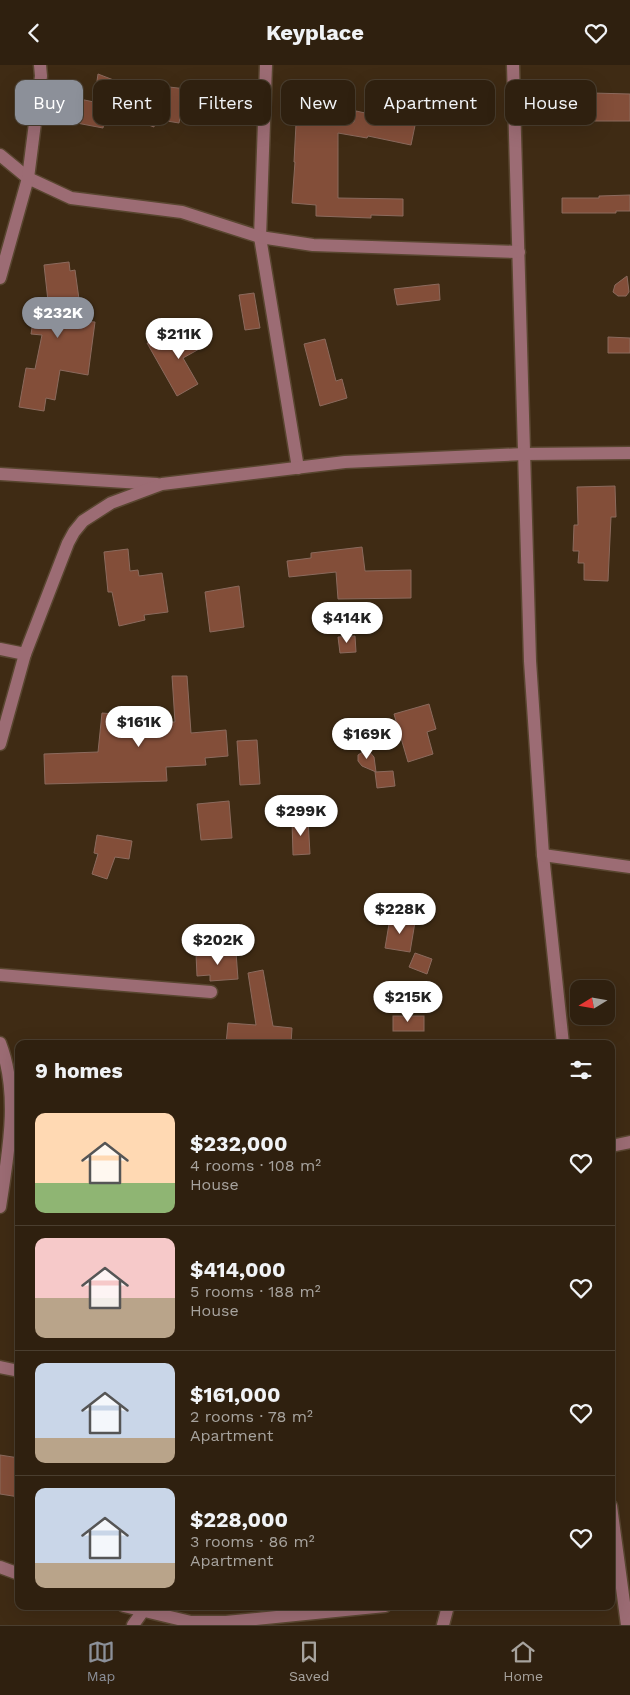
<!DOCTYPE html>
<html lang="en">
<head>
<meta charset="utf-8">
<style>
  :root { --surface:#2f200f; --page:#3b2d1d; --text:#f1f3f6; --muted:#a7a39e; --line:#4a3e2f; --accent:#8c9099 }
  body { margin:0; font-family:"Work Sans",sans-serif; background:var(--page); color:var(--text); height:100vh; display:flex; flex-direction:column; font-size:19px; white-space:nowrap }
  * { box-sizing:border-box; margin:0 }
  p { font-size:16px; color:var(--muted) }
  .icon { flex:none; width:28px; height:28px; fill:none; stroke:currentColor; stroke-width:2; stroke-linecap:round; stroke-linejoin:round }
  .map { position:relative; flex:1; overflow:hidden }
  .details { position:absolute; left:15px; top:975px; width:600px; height:570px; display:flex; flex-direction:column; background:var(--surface); border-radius:10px; box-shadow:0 5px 20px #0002,0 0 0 1px var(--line) }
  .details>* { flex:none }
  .banner { position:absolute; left:15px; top:15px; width:600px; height:45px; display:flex; gap:10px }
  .needle { width:32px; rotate:259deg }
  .controls { position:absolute; left:570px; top:915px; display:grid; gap:10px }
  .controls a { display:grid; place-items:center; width:45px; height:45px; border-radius:10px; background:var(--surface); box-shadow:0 5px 20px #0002,0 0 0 1px var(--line); font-size:25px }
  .price { position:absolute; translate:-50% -42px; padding:0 11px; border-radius:18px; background:#fff; color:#222; font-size:16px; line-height:32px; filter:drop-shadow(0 1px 2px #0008) }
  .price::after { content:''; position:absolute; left:50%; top:30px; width:15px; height:11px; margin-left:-8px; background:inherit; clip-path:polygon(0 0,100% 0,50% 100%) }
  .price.active { background:var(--accent); color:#fff }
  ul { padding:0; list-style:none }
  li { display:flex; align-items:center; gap:15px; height:125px; padding:0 20px }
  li+li { border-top:1px solid var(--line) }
  li span { display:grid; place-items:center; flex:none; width:140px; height:100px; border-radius:10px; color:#555 }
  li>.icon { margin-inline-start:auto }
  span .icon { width:60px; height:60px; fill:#fffc; stroke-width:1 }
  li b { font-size:21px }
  h2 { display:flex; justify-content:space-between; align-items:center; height:60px; padding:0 20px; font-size:21px }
  .pill { padding:0 18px; border-radius:10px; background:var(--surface); box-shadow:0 5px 20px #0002,0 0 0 1px var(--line); font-size:18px; line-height:45px }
  .pill.active { background:var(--accent); color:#fff }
  header { display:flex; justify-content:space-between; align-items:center; height:65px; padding:0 20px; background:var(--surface); font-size:22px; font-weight:700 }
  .tabs { display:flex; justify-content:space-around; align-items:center; height:70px; border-top:1px solid var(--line); background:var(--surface); font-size:14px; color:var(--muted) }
  .tabs a { display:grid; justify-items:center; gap:2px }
  .tabs .active { color:var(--accent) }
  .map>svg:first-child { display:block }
  .building { fill:#834e39; stroke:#8b6a5d }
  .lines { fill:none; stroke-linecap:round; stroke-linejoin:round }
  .minor-casing { stroke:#594630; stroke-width:15 }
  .minor { stroke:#9c6c74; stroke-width:12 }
</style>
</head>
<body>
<header><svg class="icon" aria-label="back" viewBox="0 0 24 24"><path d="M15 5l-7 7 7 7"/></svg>Keyplace<svg class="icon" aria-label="heart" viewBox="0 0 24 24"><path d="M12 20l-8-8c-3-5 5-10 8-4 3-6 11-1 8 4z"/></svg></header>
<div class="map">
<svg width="630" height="1560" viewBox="0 0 630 1560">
  <rect width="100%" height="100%" fill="#3f2b14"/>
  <g class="building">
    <polygon points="98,9 168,36 169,22 204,26 201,49 181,47 179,58 155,54 154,62 106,44 103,63 66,56 70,32 94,37"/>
    <polygon points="592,28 630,29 630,56 592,56"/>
    <polygon points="383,33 419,41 411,80 368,71 367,73 338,68 338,133 403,134 403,151 371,150 371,153 316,151 316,140 292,138 295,97 294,97 296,59 319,60 319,56 354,57 356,46 379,51"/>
    <polygon points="630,130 630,146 616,146 616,148 562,148 562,133 599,133 599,131"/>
    <polygon points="69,197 70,206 75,205 82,256 95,257 88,310 60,305 55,335 46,333 44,346 19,342 26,303 35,304 42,270 31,269 34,251 50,254 44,200"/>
    <polygon points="627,211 629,227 626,231 618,231 613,227 615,220"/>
    <polygon points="439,219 440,235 397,240 394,224"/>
    <polygon points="254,228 260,263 245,265 239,230"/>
    <polygon points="202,263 210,278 183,293 198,319 177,331 147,278 165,274 167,282"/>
    <polygon points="608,272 630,273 630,288 608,288"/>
    <polygon points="325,274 336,316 342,314 347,333 320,341 304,279"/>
    <polygon points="615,421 616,452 611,452 608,516 584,515 584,498 578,498 579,486 573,486 574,460 578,460 577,422"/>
    <polygon points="362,482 365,506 411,505 411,533 338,534 336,507 289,512 287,496 311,493 311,488"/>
    <polygon points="128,484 130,506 138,505 139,511 162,508 168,547 144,550 145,555 119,561 112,527 108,527 104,487"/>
    <polygon points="239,521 244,562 210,567 205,527"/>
    <polygon points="355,571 356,587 340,588 338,572"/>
    <polygon points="172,611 187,611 191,668 226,665 228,691 205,693 206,700 166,702 167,716 45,719 44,689 98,687 102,648 127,650 126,658 175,657"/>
    <polygon points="429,639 436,664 427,667 433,689 408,697 394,649"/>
    <polygon points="257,675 260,719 240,720 237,676"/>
    <polygon points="367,684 374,692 376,707 362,701 358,696 358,690"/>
    <polygon points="393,706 395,721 377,723 375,707"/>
    <polygon points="229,736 232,773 201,775 197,739"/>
    <polygon points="308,754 310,789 293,790 292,755"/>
    <polygon points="97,770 132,776 129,794 115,792 107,814 92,809 98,789 94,788"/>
    <polygon points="390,853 415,857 410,887 385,883"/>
    <polygon points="236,887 238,914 210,916 210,910 197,911 196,889"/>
    <polygon points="415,888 432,894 427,909 409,902"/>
    <polygon points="263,905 273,961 292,963 291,979 226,979 228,958 256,960 248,908"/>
    <rect x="393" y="951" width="31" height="15"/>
    <polygon points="0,1390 19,1393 16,1412 19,1412 19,1432 0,1429"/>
  </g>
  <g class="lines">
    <g class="minor-casing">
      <g id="minor">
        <polyline points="266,0 260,172 298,403"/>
        <polyline points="513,0 530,596 543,790 563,979"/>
        <polyline points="0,90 28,113 71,133 182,147 260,172 313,180 519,187"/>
        <polyline points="0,213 28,113 41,11 40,0"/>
        <polyline points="0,409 157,419"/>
        <polyline points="0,584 25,589"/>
        <polyline points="0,679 25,589 68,478 74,467 83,456 111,438 162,419 345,397 524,389 630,388"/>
        <polyline points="543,790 630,802"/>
        <polyline points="0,910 211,927"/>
        <path d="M0 978C20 1030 8 1088 0 1142"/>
        <polyline points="611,1081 630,1077"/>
        <polyline points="0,1302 19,1306"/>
        <polyline points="611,1441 627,1560"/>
        <polyline points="0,1502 19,1509"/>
        <polyline points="124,1541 191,1557 226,1557 385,1541"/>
        <polyline points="133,1560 143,1546"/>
        <polyline points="443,1560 448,1541"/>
      </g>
    </g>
    <use href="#minor" class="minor"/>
  </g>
</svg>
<div class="controls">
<a><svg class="needle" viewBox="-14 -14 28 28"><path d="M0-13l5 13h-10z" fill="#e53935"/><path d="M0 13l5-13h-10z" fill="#a7a39e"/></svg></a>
</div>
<b class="price active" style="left:58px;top:274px">$232K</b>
<b class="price" style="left:179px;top:295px">$211K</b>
<b class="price" style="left:347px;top:579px">$414K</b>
<b class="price" style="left:139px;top:683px">$161K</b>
<b class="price" style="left:367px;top:695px">$169K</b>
<b class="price" style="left:301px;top:772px">$299K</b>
<b class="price" style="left:400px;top:870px">$228K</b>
<b class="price" style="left:218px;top:901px">$202K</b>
<b class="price" style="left:408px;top:958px">$215K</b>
<div class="banner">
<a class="pill active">Buy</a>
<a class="pill">Rent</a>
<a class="pill">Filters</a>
<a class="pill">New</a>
<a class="pill">Apartment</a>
<a class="pill">House</a>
</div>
<section class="details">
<h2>9 homes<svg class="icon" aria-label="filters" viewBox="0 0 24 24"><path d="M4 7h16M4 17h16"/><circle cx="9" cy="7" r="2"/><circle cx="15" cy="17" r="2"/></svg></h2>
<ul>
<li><span style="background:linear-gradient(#ffd9b3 70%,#8fb573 0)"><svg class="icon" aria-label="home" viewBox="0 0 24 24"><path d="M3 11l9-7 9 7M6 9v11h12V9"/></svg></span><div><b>$232,000</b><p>4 rooms · 108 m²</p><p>House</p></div><svg class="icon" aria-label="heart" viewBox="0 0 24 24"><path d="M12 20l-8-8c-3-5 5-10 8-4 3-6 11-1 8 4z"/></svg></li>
<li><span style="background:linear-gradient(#f6c9c9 60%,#b9a48a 0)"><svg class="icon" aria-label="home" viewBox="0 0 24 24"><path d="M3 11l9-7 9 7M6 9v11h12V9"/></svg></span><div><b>$414,000</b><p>5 rooms · 188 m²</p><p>House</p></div><svg class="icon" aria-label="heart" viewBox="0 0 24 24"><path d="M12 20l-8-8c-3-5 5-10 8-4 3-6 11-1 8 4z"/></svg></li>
<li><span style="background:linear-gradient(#c9d6e8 75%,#b9a48a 0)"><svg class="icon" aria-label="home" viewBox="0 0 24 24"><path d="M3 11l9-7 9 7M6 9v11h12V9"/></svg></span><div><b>$161,000</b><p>2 rooms · 78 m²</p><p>Apartment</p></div><svg class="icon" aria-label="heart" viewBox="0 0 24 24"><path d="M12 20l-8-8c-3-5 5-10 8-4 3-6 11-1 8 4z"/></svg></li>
<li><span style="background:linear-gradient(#c9d6e8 75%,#b9a48a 0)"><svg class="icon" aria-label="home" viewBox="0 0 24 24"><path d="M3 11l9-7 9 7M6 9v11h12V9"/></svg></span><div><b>$228,000</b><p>3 rooms · 86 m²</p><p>Apartment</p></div><svg class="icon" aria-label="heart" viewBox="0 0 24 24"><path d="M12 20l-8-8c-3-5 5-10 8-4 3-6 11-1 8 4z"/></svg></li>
</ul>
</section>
</div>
<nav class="tabs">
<a class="active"><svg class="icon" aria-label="map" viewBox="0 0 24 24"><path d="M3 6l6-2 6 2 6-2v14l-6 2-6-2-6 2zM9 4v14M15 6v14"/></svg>Map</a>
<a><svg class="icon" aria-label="saved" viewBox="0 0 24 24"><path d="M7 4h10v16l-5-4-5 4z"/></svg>Saved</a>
<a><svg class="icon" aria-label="home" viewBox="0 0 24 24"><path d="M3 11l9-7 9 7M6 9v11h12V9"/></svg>Home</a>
</nav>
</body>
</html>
